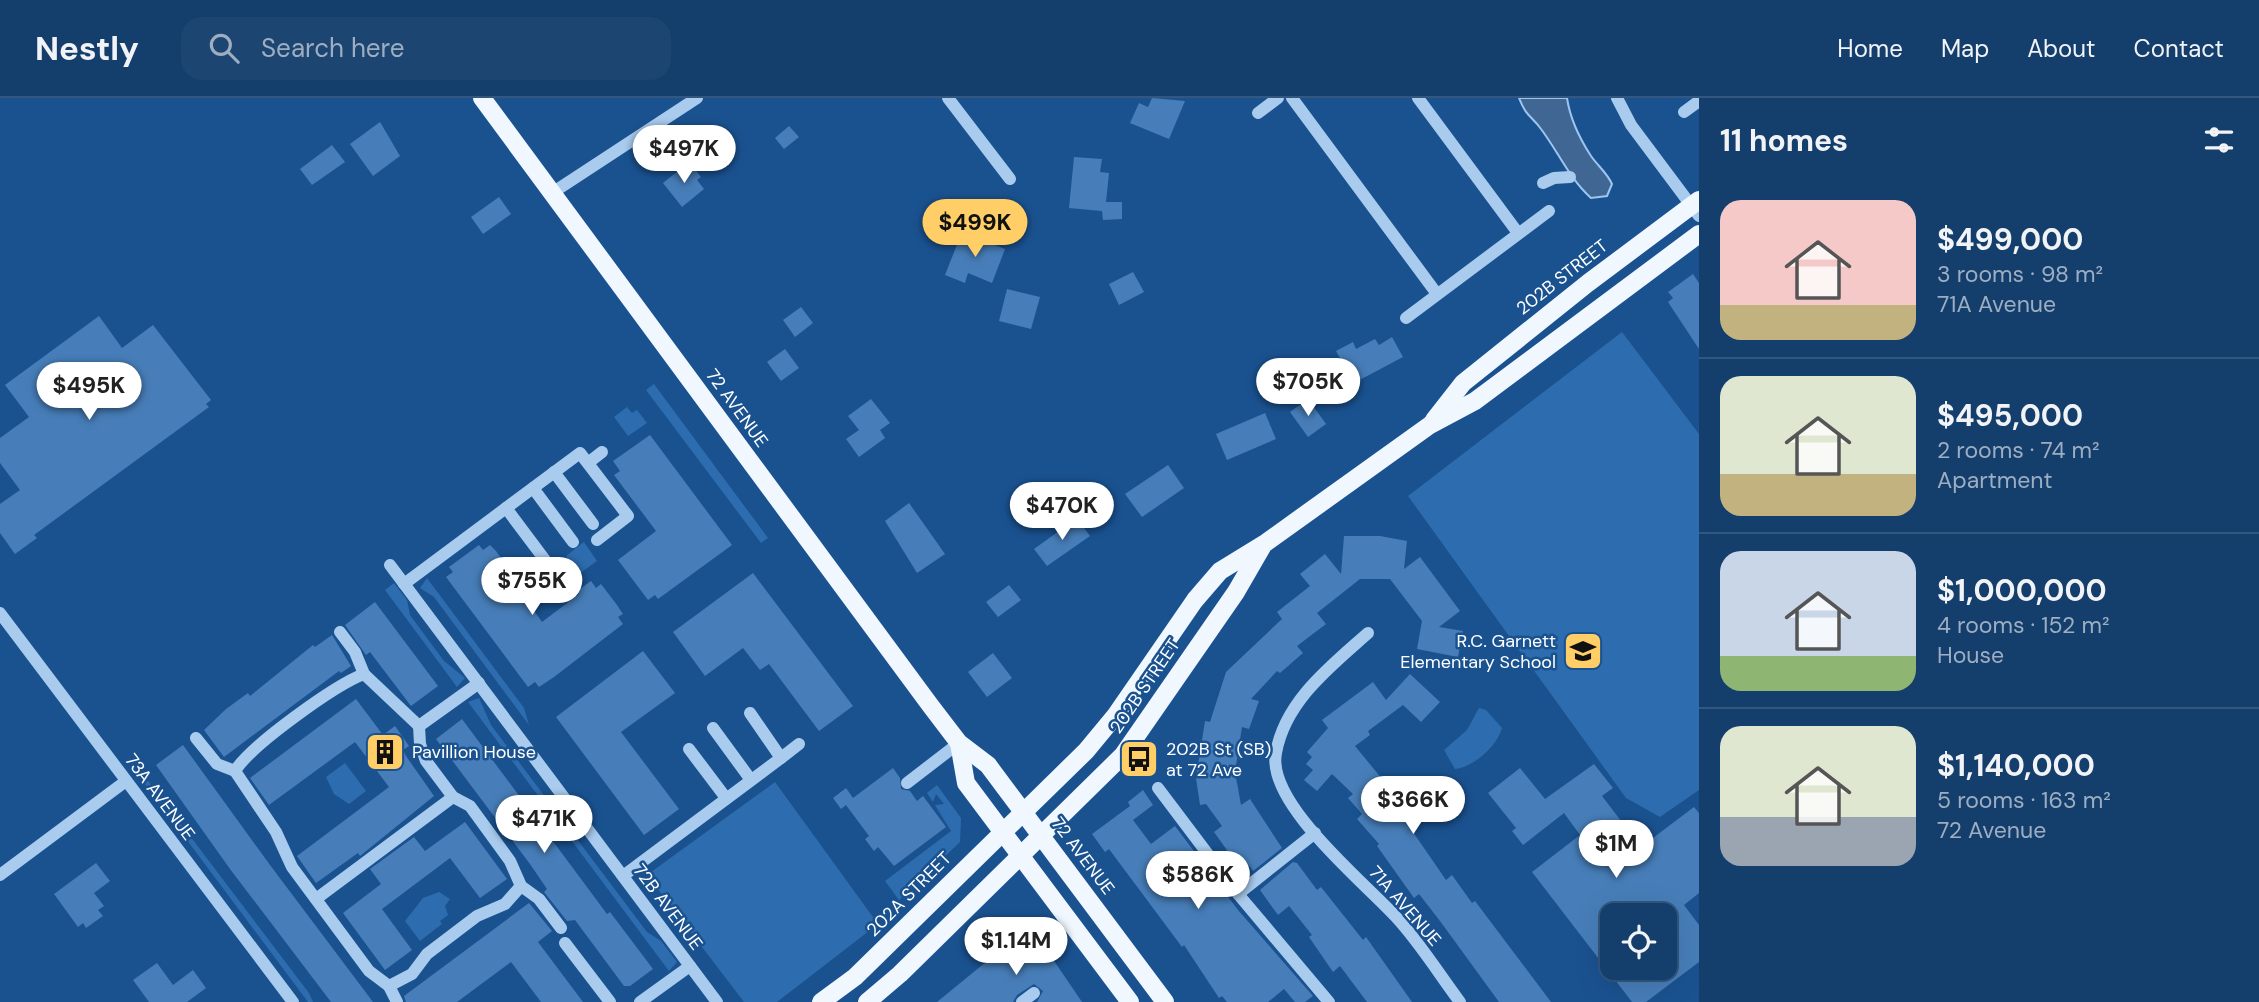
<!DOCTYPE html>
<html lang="en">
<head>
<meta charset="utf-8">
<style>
  :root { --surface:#143e6c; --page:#1d4572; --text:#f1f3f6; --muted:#9daec2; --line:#33577f; --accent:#ffce66 }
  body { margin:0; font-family:"DM Sans",sans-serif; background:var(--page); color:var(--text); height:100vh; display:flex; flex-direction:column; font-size:26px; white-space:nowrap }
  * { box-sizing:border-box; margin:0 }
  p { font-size:23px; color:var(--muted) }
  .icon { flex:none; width:38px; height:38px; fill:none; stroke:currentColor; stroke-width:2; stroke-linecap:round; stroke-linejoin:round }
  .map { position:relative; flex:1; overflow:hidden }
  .side { display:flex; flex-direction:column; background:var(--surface); width:560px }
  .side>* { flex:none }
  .buttons { position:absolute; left:1600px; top:805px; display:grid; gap:14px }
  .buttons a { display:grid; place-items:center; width:77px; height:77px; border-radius:14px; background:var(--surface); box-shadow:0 7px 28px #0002,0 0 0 2px var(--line); font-size:35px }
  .price { position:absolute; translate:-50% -60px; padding:0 16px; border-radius:24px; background:#fff; color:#222; font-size:23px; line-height:46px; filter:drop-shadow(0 2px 4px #0008) }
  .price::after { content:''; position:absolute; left:50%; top:42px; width:21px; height:16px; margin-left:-10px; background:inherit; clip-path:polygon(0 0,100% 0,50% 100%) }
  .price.on { background:var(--accent); color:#111 }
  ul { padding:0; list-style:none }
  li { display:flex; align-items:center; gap:21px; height:175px; padding:0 21px }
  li+li { border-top:2px solid var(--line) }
  li span { display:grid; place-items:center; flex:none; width:196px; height:140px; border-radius:21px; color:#555 }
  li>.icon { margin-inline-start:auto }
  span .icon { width:84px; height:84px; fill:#fffc; stroke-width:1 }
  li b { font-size:30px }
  h2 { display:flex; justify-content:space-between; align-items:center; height:84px; padding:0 21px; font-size:30px }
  header { display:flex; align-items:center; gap:42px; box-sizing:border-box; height:98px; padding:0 35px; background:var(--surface); border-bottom:2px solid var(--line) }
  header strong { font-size:33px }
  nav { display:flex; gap:38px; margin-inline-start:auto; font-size:24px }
  .search { width:490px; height:63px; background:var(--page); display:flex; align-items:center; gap:18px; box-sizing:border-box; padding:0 24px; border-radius:21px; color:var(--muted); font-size:26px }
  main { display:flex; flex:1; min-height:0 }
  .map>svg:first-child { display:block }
  .green { fill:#2d6cae }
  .water { fill:#406794; stroke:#9cc6f1; stroke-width:2 }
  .building { fill:#477eb9; fill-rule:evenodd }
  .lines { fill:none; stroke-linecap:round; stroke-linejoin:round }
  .minor { stroke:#a9cbee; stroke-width:12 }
  .major { stroke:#f0f7ff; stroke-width:18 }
  .labels { text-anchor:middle; stroke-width:5; stroke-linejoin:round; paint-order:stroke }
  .street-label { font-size:18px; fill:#fff; stroke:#1a5290 }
  .poi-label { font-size:18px; fill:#fff; stroke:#1a5290; text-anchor:start }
</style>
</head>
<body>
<header>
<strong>Nestly</strong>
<div class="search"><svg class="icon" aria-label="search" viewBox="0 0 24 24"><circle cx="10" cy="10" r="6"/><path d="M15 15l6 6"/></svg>Search here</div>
<nav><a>Home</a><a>Map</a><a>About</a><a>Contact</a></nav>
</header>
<main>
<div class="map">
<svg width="1699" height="904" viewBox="0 0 1699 904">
  <rect width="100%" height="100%" fill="#1a5290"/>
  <g class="green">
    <polygon points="1622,234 1699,336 1699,692 1660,719 1626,700 1408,398"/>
    <polygon points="654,286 768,440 761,445 646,292"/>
    <polygon points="627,309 632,315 637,312 647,325 628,338 614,319"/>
    <polygon points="584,444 597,463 579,476 566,458"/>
    <polygon points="427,480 524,610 529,627 434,499 420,490"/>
    <polygon points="394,485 407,502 410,517 444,563 465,580 457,589 385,492"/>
    <polygon points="479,600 491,627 647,834 661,843 677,864 669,873 468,604"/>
    <path d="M1479 610 1486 612 1502 630C1497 648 1474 669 1455 671L1444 652 1467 632Z"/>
    <polygon points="345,665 366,693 349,706 334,696 326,679"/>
    <polygon points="146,680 309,895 313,904 308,904 142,682"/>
    <polygon points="775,684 878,826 777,904 744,904 647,777"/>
    <polygon points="937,687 961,720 960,744 899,802 885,783 951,733 935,707 944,706 936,696 933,704 927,695"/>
    <polygon points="439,794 450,801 445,808 448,817 440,823 442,826 420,843 405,823 423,800"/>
  </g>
  <path class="water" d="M1519 0H1567C1570 20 1580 41 1591 58 1598 68 1607 75 1612 86L1607 98 1591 100C1569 80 1559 55 1541 31 1531 17 1527 20 1519 0Z"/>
  <g class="building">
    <polygon points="1152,0 1185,3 1169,41 1130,25 1139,5 1148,9"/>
    <polygon points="380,24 400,58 373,78 350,46"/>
    <polygon points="789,28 799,39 784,51 775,40"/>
    <polygon points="332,47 345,64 312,87 300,71"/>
    <polygon points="1074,59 1102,61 1100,74 1109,75 1106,104 1122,104 1122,121 1103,122 1102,113 1069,110"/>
    <polygon points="689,64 701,79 697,82 704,91 682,109 663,85"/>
    <polygon points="499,99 511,116 483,136 471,119"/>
    <polygon points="962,134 1005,151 992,185 968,175 965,185 945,177"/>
    <polygon points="1133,174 1144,194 1119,207 1109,186"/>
    <polygon points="1693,176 1699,185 1699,251 1668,204 1673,200 1668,194"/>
    <polygon points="1007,191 1040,199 1031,231 999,223"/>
    <polygon points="801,209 813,225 795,239 783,222"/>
    <polygon points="99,218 122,250 153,227 211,302 206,306 209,309 34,437 37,440 15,456 0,435 0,406 20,392 0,365 0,340 29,319 5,287"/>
    <polygon points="1392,239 1403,259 1354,285 1336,253 1353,244 1356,251 1375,241 1379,247"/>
    <polygon points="785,251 799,270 781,283 767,264"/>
    <polygon points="871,301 890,325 880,332 885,340 859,359 846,341 859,332 848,318"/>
    <polygon points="1308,301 1326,326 1308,339 1290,314"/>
    <polygon points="1265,315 1276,341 1227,362 1216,336"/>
    <polygon points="650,337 732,447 658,501 655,497 648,502 618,462 656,433 614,377 620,373 613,363"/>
    <polygon points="1168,367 1184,390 1142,419 1125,396"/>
    <polygon points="909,405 945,456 917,475 885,423"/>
    <polygon points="1077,420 1090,438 1047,468 1034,451"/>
    <polygon points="1344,438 1380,438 1407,443 1404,471 1420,459 1460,513 1439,529 1463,533 1458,559 1417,551 1422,523 1390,481 1360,481 1317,515 1326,526 1297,548 1303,555 1280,575 1277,573 1251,601 1259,603 1249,631 1242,629 1235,674 1241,707 1250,701 1282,750 1253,773 1248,766 1239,769 1214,734 1222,728 1206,706 1200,707 1196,680 1205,623 1210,624 1226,574 1282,521 1277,514 1310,488 1300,476 1325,456 1341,476"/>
    <polygon points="479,447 483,452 490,447 496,453 524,492 525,500 542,524 579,496 577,493 591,483 596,490 601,486 617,507 623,516 618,519 623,526 554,579 539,589 535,584 528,589 446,479 453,474 449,469"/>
    <polygon points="753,475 853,608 819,633 769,566 760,572 743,550 705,578 673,534"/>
    <polygon points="1009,487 1021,502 998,519 986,504"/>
    <polygon points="375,504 438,588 411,608 370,554 366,557 345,527"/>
    <polygon points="332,537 351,568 341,575 339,573 224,659 204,632 226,611 248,595 250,598 313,547 315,549"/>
    <polygon points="643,553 675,595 621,634 679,711 644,737 556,619"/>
    <polygon points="993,555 1012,580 987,599 968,574"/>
    <polygon points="1410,576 1440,604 1421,624 1403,607 1368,633 1370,637 1355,648 1405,709 1403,711 1408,717 1404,721 1446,782 1452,777 1472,805 1475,803 1551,904 1499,904 1440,823 1419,796 1414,800 1377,748 1379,746 1357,721 1362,716 1348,700 1353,696 1332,676 1317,693 1304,682 1313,672 1306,666 1312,659 1307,654 1328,630 1322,622 1373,584 1386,602"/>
    <polygon points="356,601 383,637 395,628 409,648 403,652 406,658 434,698 360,758 358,755 316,785 297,758 389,689 355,644 269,707 250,680"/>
    <polygon points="462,621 607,816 610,814 653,871 630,888 624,888 575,822 567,823 544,794 547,791 530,766 436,641"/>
    <polygon points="183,647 270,767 373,904 331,904 230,771 156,667"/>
    <path d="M1594 666 1613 690 1602 698 1641 749 1694 709 1699 715V795L1684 807 1699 827V864L1646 904H1632L1532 774 1580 737 1564 715 1523 747 1512 733 1516 730 1488 695 1520 670 1545 701ZM1612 817H1664V870H1612Z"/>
    <polygon points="893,670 900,680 901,691 910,693 917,703 923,698 946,729 894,768 878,749 874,753 865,741 869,738 846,707 841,711 833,700 846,690 853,700"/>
    <polygon points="1143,692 1153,707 1133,722 1151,746 1175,728 1238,812 1313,898 1305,904 1295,904 1284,891 1268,904 1227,904 1222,898 1219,900 1184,847 1182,849 1109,751 1105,754 1092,736 1130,708 1128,704"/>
    <polygon points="465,724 507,781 480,800 450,760 382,811 412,852 385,872 343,815 381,786 370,771 414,739 425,753"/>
    <polygon points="1293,764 1297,765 1317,792 1321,789 1363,842 1366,839 1412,904 1367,904 1340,868 1333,874 1309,839 1312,837 1289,808 1278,817 1260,792"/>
    <polygon points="96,765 110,783 94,795 104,808 98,812 103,818 86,830 83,825 78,829 54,796"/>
    <polygon points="529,805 552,833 538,844 583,904 541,904 511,864 457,904 406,904 404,898"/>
    <polygon points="1033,832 1082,904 1037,904 1043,893 1034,886 1017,897 1013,904 937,904 981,868"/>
    <polygon points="157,865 173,887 193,872 206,890 187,904 149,904 133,882"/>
  </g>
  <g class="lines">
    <g class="minor">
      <polyline points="948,0 1010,81"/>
      <polyline points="1292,0 1437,196"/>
      <polyline points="1418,0 1518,135"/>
      <polyline points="1617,0 1631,27 1699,118"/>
      <polyline points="1684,14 1699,3"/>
      <polyline points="1258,15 1278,0"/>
      <polyline points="1543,85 1554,80 1570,79"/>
      <polyline points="552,95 697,0"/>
      <polyline points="1406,220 1549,113"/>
      <polyline points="588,365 602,354"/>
      <polyline points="554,374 593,426"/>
      <polyline points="533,390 573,444"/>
      <polyline points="506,410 545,462"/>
      <polyline points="390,467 717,904"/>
      <polyline points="404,486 580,355 628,418 597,442"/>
      <polyline points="0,515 293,904"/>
      <path d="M1368 535C1331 568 1285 603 1276 655 1266 705 1364 784 1396 819 1420 845 1439 876 1460 904"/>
      <polyline points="364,576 419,628"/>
      <polyline points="479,585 419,628 420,646 426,663 453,699 470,708 510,763 521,788 539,801 561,830"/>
      <polyline points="713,630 751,682"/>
      <polyline points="196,640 217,666 235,673 276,734 292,769 369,873 389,888"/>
      <polyline points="689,651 726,700"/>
      <polyline points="781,660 799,646"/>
      <path d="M235 673C250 648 335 587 364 576L355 554 340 534"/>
      <polyline points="907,685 959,645"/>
      <polyline points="1158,690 1238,796 1329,904"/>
      <polyline points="0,777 126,683"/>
      <polyline points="623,778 781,660 750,615"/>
      <polyline points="1238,796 1315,735"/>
      <polyline points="316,801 453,699"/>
      <polyline points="565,845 610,904"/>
      <polyline points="397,904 389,888 412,876 427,856 477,818 505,806 521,788"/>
      <polyline points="640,904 690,868"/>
      <polyline points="1022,904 1034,895"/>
    </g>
    <g class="major">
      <polyline points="482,0 930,607 959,645 988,667 1165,904"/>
      <polyline points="1434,322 1463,285 1588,185 1699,102"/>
      <polyline points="959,645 966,685 1130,904"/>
      <polyline points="821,904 855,879 1086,653 1115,618 1195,502 1220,473 1264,446 1430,327 1475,303 1699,136"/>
      <polyline points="867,904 900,876 1123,657 1236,494 1262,449"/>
    </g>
  </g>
  <defs>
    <g id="school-square" transform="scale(2.0125)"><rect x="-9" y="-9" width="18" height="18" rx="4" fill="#ffce66" stroke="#1a5290"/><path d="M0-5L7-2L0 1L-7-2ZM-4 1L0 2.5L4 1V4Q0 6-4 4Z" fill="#111"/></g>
    <g id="building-square" transform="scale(2.0125)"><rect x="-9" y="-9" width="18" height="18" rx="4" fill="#ffce66" stroke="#1a5290"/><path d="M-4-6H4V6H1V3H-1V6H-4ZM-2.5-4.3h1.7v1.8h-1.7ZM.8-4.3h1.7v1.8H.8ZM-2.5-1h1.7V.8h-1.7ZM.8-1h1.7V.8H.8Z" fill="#111"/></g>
    <g id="bus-square" transform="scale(2.0125)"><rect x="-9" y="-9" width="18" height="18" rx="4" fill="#ffce66" stroke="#1a5290"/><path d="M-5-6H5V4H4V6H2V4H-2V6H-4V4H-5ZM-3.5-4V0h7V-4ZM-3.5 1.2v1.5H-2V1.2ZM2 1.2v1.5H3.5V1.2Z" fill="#111"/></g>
  </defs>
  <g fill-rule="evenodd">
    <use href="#school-square" x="1583" y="553"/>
    <use href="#building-square" x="385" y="654"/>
    <use href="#bus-square" x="1139" y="661"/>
  </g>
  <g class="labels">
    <g class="street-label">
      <text transform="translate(1562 179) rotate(-38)" y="6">202B STREET</text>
      <text transform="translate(737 310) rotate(54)" y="6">72 AVENUE</text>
      <text transform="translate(1145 588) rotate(-56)" y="6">202B STREET</text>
      <text transform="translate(160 699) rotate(53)" y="6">73A AVENUE</text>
      <text transform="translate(1083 758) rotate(53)" y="6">72 AVENUE</text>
      <text transform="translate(909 796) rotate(-45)" y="6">202A STREET</text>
      <text transform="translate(1405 808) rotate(49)" y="6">71A AVENUE</text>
      <text transform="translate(668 809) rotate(53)" y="6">72B AVENUE</text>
    </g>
    <g class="poi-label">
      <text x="1556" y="549" text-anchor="end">R.C. Garnett<tspan x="1556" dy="21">Elementary School</tspan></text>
      <text x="1166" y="657">202B St (SB)<tspan x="1166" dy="21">at 72 Ave</tspan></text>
      <text x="412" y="660">Pavillion House</text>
    </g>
  </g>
</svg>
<div class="buttons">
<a><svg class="icon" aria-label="locate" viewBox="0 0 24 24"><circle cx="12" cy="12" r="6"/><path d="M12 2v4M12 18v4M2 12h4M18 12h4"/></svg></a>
</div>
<b class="price" style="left:684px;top:87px">$497K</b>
<b class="price on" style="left:975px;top:161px">$499K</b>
<b class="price" style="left:1308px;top:320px">$705K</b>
<b class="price" style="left:89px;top:324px">$495K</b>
<b class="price" style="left:1062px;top:444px">$470K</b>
<b class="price" style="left:532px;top:519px">$755K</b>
<b class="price" style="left:1413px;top:738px">$366K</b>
<b class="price" style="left:544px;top:757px">$471K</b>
<b class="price" style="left:1616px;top:782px">$1M</b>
<b class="price" style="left:1198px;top:813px">$586K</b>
<b class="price" style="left:1016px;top:879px">$1.14M</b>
</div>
<section class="side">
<h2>11 homes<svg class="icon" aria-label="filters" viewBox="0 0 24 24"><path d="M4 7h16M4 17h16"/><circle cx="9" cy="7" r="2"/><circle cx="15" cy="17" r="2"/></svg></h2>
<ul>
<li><span style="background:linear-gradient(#f6c9c9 75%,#c2b280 0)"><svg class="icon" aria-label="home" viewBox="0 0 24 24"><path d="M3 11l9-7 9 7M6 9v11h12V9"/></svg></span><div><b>$499,000</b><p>3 rooms · 98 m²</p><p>71A Avenue</p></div></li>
<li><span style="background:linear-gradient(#dfe7d0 70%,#c2b280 0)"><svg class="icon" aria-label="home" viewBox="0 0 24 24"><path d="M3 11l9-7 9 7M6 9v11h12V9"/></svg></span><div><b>$495,000</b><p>2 rooms · 74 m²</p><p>Apartment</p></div></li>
<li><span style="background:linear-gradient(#c9d6e8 75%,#8fb573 0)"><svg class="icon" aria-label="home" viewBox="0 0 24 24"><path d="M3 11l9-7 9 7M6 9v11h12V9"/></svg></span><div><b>$1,000,000</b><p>4 rooms · 152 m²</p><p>House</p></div></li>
<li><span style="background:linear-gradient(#dfe7d0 65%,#9aa5b1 0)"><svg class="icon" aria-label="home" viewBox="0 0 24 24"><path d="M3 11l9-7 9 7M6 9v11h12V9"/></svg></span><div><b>$1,140,000</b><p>5 rooms · 163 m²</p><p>72 Avenue</p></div></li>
</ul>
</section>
</main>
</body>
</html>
